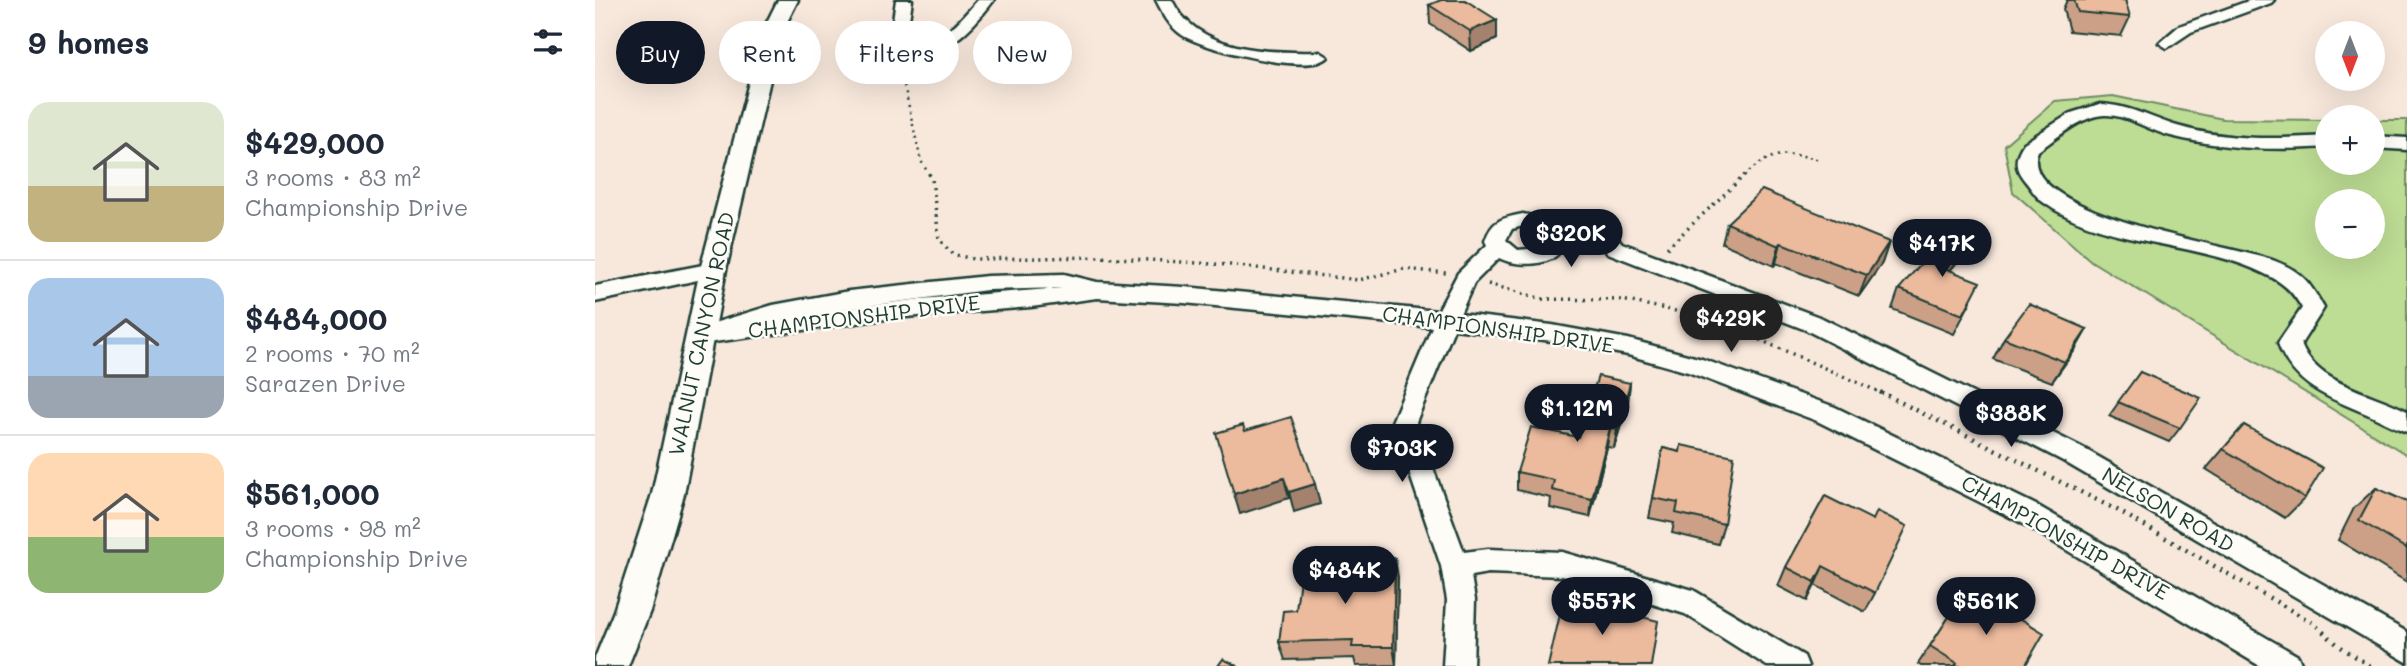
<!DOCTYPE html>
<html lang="en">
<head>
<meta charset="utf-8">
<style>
  :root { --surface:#fff; --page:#f6f6f7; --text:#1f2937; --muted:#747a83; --line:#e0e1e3; --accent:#111827 }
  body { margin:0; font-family:Mali,sans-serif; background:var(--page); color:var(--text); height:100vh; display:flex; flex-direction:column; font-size:26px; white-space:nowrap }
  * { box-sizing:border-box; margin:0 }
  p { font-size:23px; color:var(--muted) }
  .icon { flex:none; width:38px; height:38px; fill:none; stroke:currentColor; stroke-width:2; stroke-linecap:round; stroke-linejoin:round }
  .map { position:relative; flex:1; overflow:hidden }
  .details { display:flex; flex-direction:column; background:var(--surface); width:595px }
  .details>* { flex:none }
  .banner { position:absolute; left:21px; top:21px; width:665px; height:63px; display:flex; gap:14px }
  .needle { width:46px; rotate:180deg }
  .fabs { position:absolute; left:1720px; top:21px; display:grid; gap:14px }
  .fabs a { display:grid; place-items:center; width:70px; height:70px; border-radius:50%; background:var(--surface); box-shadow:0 7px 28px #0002; font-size:35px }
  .price { position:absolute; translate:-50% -60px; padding:0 16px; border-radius:24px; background:var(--accent); color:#fff; font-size:23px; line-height:46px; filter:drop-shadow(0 2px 4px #0008) }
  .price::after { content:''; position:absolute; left:50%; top:42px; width:21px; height:16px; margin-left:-10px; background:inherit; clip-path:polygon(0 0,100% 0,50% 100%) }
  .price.on { background:#222; color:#fff }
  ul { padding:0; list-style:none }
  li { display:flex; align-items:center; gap:21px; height:175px; padding:0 28px }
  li+li { border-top:2px solid var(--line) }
  li span { display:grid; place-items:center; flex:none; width:196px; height:140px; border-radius:21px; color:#555 }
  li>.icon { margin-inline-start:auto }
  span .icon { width:84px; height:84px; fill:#fffc; stroke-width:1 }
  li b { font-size:30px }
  h2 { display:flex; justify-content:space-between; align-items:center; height:84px; padding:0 28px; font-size:30px }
  .tag { padding:0 24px; border-radius:32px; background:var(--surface); box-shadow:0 7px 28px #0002; font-size:24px; line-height:63px }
  .tag.on { background:var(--accent); color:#fff }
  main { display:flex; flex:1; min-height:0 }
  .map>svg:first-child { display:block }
  .green { fill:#bddc94; stroke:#6e8c64; stroke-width:2; fill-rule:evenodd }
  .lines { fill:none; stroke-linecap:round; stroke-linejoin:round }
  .minor-casing { stroke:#1f3d34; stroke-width:5 }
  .major-casing { stroke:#1f3d34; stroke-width:5 }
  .path-far2 { stroke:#1f3d34; stroke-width:2.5; stroke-dasharray:2 4.5; stroke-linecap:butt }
  .path-far1 { stroke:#1f3d34; stroke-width:3.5; stroke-dasharray:2 5; stroke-linecap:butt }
  .path { stroke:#1f3d34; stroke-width:4.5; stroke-dasharray:2 6; stroke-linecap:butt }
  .minor { fill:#fdfcf7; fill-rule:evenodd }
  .major { fill:#fdfcf7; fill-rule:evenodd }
  .wall { fill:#cba087; stroke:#1f3d34; stroke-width:2 }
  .shaded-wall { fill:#a5826e; stroke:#1f3d34; stroke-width:2 }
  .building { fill:#ecba9d; stroke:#1f3d34; stroke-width:2 }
  .labels { text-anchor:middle; stroke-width:5; stroke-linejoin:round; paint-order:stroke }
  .street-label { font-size:21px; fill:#1f3d34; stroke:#fdfcf7 }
</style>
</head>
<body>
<main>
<section class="details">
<h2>9 homes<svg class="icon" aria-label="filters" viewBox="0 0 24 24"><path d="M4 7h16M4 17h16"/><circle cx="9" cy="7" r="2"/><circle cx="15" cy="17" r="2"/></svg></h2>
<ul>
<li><span style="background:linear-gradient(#dfe7d0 60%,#c2b280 0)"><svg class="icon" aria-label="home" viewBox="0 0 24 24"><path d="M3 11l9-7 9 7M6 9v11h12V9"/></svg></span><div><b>$429,000</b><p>3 rooms · 83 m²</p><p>Championship Drive</p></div></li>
<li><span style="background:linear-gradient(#a9c7e8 70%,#9aa5b1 0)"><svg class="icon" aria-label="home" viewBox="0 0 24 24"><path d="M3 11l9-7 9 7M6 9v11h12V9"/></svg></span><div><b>$484,000</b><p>2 rooms · 70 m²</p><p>Sarazen Drive</p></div></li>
<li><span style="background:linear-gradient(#ffd9b3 60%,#8fb573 0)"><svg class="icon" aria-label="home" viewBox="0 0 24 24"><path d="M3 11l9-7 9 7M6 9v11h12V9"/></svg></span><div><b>$561,000</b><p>3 rooms · 98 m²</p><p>Championship Drive</p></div></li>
</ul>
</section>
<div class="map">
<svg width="1812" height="666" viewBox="0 0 1812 666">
  <rect width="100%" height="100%" fill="#f8e8dc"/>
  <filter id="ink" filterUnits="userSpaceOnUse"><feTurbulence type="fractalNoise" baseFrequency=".0143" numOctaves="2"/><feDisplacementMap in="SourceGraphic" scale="14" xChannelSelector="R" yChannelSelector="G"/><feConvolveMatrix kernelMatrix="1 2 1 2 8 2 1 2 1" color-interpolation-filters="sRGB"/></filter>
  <g filter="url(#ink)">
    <path class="green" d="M1518 96 1628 119 1732 120V163H1778V120H1812V455L1496 261 1418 192 1409 145 1460 101ZM1732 201H1778V247H1732Z"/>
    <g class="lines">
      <g class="minor-casing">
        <g id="minor">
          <path d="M301 0H317L310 47C341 51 364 21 383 0H399C376 31 342 66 299 56L294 47Z"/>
          <path d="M561 0H577C602 52 674 53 725 52L733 57C716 76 608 49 587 35 574 26 568 14 561 0Z"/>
          <polygon points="1656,0 1679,0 1676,3 1596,32 1572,48 1564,43 1584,26"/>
          <path d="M1505 104C1533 105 1556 118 1582 126 1632 141 1682 139 1732 136V147C1678 151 1628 149 1576 136 1555 131 1531 114 1509 115 1486 116 1462 138 1443 151 1417 214 1641 246 1680 261 1708 272 1715 283 1729 308L1706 344C1721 385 1777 392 1812 411V432C1798 427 1786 420 1772 414 1734 398 1697 385 1683 343L1707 308C1696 289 1687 282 1668 273 1602 241 1508 246 1448 202 1441 197 1436 188 1430 181 1419 168 1419 158 1429 143L1476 113Z"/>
          <polygon points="1778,136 1812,138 1812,150 1778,148"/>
          <path d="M928 214 1019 234 1027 243 1227 318 1486 447 1812 632V662L1468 461 1211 330 1013 253 1005 244 967 235C974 268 924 268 904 258L879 283 865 314 957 325 1033 339 1107 359 1240 407 1443 506 1703 656 1707 666H1665L1425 522 1222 421 1093 372 1033 355 957 341 859 329 821 422 869 552 893 549 967 552 1098 590 1209 656 1213 666H1172L1090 614 967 576 893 573 876 576 880 600 878 666H848L852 600 846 566 797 422 837 327 589 303 502 298 436 307 298 318 104 344 96 342 93 336 96 330 178 305 254 291 392 276 469 274 502 282 589 287 843 311 863 273 892 245 890 241C897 220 907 218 928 214ZM928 226 944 230 948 238 944 248 923 250 911 240 917 229ZM467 288 326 299 226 312 392 290Z"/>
          <polygon points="118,263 126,265 129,270 126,275 0,302 0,286"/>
        </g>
      </g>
      <g class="major-casing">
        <polygon id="major" points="183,0 203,0 189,28 179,63 131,270 89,494 55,611 33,666 0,666 0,658 19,611 57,494 105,270 159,63 169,28"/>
      </g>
      <g class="path-far2">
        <polyline points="305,67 326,161 335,176"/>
        <path d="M1149 176C1176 151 1191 151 1225 160"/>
      </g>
      <g class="path-far1">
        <polyline points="334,174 337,179 344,239 357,254 378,259 505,257 635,265 764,280 809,269 851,273"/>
        <polyline points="1072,248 1151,174"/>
        <polyline points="893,284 948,299 1027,300 1115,318 1289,394"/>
      </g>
      <polyline class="path" points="1285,392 1522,510 1718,623 1743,645 1775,666"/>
      <use href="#minor" class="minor"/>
      <use href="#major" class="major"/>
    </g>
    <g class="wall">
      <polygon points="1472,0 1530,0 1535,17 1526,36 1474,31 1468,9"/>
      <polygon points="834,5 902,20 902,39 876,51 835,24"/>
      <polygon points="1132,223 1294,242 1287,263 1264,296 1181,263 1179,266 1127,243"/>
      <polygon points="1371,241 1363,261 1355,270 1376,301 1359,334 1297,309 1304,289"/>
      <polygon points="1492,329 1480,350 1457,382 1398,359 1409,338"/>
      <polygon points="1545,372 1585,428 1574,442 1514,416"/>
      <polygon points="1035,383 1033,402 1019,448 1012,447 995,517 955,508 956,498 922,490 922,472 983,437"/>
      <polygon points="1649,425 1710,498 1690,518 1611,469"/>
      <polygon points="1068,448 1085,452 1129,524 1123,544 1077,533 1079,523 1054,518"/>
      <polygon points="1781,488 1812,502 1812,582 1743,540 1759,508"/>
      <polygon points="1230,496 1280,593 1270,612 1220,585 1212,601 1183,586 1191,567"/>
      <polygon points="803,577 801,665 761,666 759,658 690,660 684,642 701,610"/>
      <polygon points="1367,597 1388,610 1395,600 1430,666 1326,666 1323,664"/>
    </g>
    <g class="shaded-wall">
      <polygon points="902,20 902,39 876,51 875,31"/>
      <polygon points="1371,241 1363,261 1341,288 1349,268"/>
      <polygon points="1294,242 1287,263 1264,296 1272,275"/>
      <polygon points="1186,243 1181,263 1179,266 1184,246"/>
      <polygon points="1492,329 1480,350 1457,382 1470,362"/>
      <polygon points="1035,383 1033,402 1019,448 1022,430"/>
      <polygon points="1015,428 1012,447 995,517 997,499"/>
      <polygon points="689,478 694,498 645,514 639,494"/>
      <polygon points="720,484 725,504 699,512 694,492"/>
      <polygon points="800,558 803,577 801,665 798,647"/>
      <polygon points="1228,566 1220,585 1212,601 1220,582"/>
    </g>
    <g class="building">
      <polygon points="846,0 870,0 902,20 875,31 834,5"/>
      <polygon points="1479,0 1530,0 1535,17 1483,12"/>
      <polygon points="1167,190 1294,242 1272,275 1186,243 1184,246 1132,223"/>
      <polygon points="1352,233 1371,241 1349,268 1385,282 1368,315 1304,289"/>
      <polygon points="1434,304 1492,329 1470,362 1409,338"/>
      <polygon points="1545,372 1606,398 1585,428 1523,402"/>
      <polygon points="1003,376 1035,383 1022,430 1015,428 997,499 957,490 959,480 922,472 936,427 983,437"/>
      <polygon points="696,417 720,484 694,492 689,478 639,494 621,433 648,425 650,431"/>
      <polygon points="1649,425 1728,468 1710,498 1628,449"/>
      <polygon points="1086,445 1139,456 1129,524 1081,513 1083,503 1058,498 1068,448 1085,452"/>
      <polygon points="1781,488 1812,502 1812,549 1764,520"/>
      <polygon points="1230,496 1278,520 1282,511 1312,526 1280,593 1228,566 1220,582 1191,567"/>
      <polygon points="800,558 798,647 757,647 758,640 684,642 688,611 701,610 706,571 766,570 767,559"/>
      <polygon points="969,597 1063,621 1056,666 953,666"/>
      <polygon points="1367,597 1388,610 1395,600 1449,633 1430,666 1360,666 1362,663 1335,646"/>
      <polygon points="628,659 643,666 623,666"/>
    </g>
  </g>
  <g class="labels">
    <g class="street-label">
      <text transform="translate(269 317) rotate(-7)" y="7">CHAMPIONSHIP DRIVE</text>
      <text transform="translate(903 330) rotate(8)" y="7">CHAMPIONSHIP DRIVE</text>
      <text transform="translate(107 334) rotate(-78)" y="7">WALNUT CANYON ROAD</text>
      <text transform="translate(1573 510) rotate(30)" y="7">NELSON ROAD</text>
      <text transform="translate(1470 538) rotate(29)" y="7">CHAMPIONSHIP DRIVE</text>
    </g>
  </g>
</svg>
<div class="fabs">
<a><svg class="needle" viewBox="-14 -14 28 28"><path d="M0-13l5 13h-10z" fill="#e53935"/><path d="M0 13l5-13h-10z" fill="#747a83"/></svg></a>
<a>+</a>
<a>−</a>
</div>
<b class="price" style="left:976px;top:269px">$320K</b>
<b class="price" style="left:1347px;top:279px">$417K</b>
<b class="price on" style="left:1136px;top:354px">$429K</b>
<b class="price" style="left:982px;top:444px">$1.12M</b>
<b class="price" style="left:1416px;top:449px">$388K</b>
<b class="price" style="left:807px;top:484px">$703K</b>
<b class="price" style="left:750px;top:606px">$484K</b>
<b class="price" style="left:1007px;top:637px">$557K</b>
<b class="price" style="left:1391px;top:637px">$561K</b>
<div class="banner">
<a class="tag on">Buy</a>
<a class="tag">Rent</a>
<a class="tag">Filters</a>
<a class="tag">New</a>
</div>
</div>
</main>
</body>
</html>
